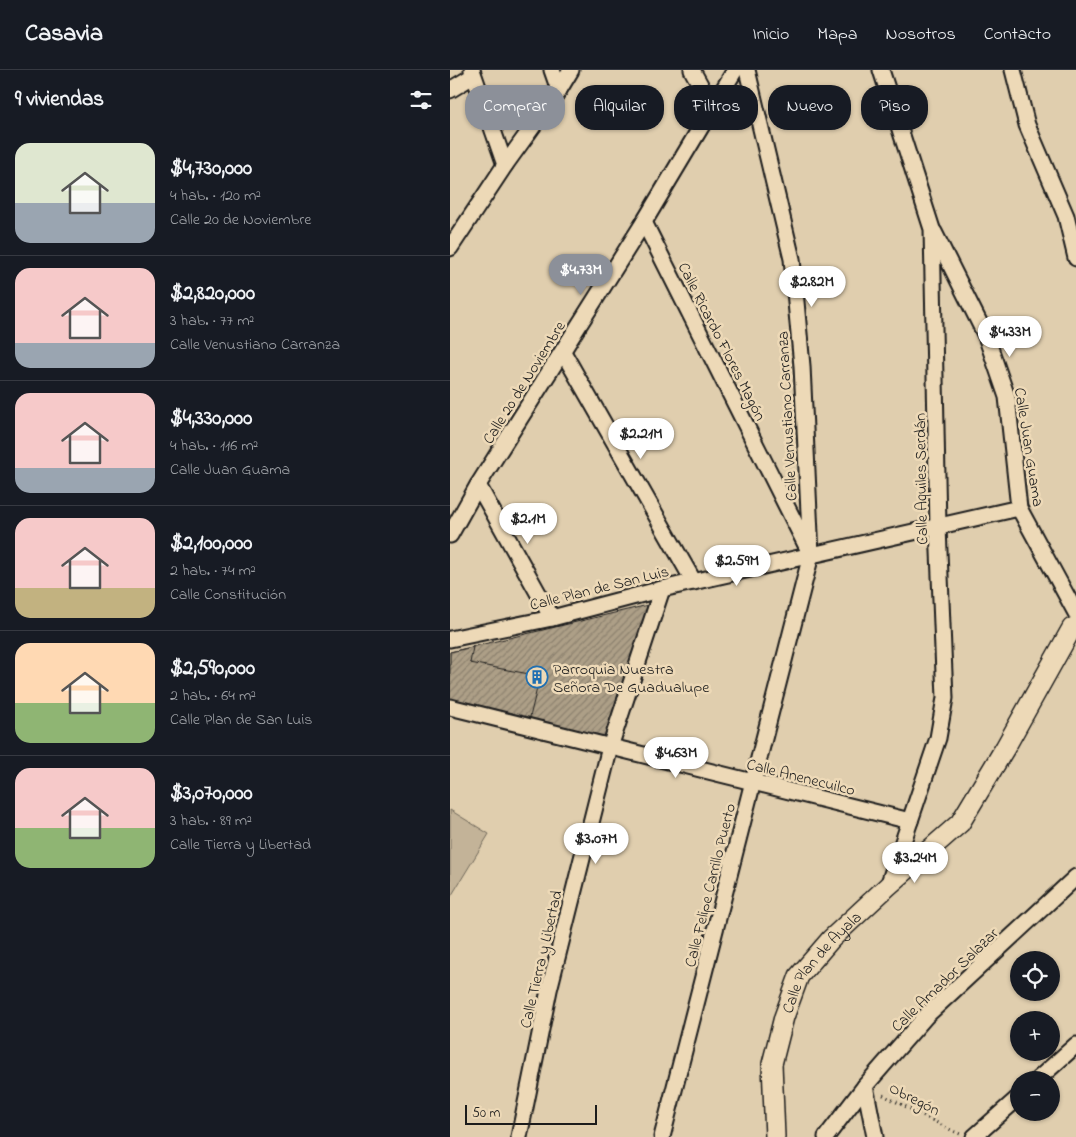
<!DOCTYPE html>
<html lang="es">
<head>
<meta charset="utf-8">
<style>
  :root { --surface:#171b24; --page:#242831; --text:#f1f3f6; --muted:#9ea1a6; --line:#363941; --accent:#8c9099 }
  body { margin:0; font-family:"Indie Flower",sans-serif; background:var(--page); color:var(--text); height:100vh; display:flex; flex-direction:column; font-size:19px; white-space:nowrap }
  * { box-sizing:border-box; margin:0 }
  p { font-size:16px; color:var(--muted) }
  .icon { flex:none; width:28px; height:28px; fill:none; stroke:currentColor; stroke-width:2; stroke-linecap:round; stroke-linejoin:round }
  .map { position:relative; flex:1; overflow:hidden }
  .drawer { display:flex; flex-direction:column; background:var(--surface); width:450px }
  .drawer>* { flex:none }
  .guide { position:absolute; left:15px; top:15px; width:475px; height:45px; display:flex; gap:10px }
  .controls { position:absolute; left:560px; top:881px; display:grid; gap:10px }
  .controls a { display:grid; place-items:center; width:50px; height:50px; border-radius:50%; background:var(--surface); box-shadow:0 1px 4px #0004; font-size:25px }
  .scale { position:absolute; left:15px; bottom:12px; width:132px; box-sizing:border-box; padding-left:5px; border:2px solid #1c1c1c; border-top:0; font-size:14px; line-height:18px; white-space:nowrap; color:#1c1c1c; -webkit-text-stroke:4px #edd9b7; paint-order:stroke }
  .price { position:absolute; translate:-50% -42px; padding:0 11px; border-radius:18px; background:#fff; color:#222; font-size:16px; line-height:32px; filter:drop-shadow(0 1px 2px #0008) }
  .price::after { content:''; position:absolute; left:50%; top:30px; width:15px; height:11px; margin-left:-8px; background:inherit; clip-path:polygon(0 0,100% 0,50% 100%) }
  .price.selected { background:var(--accent); color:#fff }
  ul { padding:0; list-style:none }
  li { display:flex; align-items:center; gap:15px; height:125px; padding:0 15px }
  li+li { border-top:1px solid var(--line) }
  li span { display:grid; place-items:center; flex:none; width:140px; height:100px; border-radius:15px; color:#555 }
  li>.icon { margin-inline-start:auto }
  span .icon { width:60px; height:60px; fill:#fffc; stroke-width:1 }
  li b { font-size:21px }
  h2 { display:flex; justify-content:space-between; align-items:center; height:60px; padding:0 15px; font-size:21px }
  .tag { padding:0 18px; border-radius:20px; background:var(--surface); box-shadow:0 1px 4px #0004; font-size:18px; line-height:45px }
  .tag.selected { background:var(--accent); color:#fff }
  header { display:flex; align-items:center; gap:30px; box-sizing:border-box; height:70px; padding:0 25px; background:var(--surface); border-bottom:1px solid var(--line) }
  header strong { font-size:24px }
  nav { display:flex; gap:28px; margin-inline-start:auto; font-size:18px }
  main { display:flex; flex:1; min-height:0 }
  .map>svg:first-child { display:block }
  .pitch { fill:#c3b398; stroke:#70685a }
  .building { fill:url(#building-hatch); stroke:#1c1c1c }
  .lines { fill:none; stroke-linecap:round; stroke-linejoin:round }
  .minor-casing { stroke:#1c1c1c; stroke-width:19 }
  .tertiary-casing { stroke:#1c1c1c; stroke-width:22 }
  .path { stroke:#1c1c1c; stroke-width:3; stroke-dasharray:1 4; stroke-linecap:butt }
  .minor { stroke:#edd9b7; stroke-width:15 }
  .tertiary { stroke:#edd9b7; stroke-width:19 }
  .labels { text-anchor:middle; stroke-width:5; stroke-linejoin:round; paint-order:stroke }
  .street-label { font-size:16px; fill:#1c1c1c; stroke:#edd9b7 }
  .poi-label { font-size:16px; fill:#1c1c1c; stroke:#edd9b7; text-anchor:start }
</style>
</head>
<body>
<header>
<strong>Casavia</strong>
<nav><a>Inicio</a><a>Mapa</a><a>Nosotros</a><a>Contacto</a></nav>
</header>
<main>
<section class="drawer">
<h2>9 viviendas<svg class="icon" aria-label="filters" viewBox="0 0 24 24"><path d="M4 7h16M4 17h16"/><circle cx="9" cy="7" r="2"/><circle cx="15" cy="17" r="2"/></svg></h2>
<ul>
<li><span style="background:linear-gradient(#dfe7d0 60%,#9aa5b1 0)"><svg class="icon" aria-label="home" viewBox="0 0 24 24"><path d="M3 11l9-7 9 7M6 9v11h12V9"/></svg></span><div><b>$4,730,000</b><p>4 hab. · 120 m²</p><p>Calle 20 de Noviembre</p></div></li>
<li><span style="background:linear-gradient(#f6c9c9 75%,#9aa5b1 0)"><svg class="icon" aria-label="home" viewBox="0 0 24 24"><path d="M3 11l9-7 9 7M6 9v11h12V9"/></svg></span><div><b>$2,820,000</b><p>3 hab. · 77 m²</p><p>Calle Venustiano Carranza</p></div></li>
<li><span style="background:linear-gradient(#f6c9c9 75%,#9aa5b1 0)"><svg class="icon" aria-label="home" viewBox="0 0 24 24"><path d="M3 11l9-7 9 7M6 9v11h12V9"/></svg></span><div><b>$4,330,000</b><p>4 hab. · 116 m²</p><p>Calle Juan Guama</p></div></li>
<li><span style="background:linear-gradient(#f6c9c9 70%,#c2b280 0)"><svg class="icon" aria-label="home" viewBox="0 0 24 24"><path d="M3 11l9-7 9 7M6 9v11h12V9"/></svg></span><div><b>$2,100,000</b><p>2 hab. · 74 m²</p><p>Calle Constitución</p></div></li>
<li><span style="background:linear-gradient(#ffd9b3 60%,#8fb573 0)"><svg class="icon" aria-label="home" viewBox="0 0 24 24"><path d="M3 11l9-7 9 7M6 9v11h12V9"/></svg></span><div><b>$2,590,000</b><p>2 hab. · 64 m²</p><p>Calle Plan de San Luis</p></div></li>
<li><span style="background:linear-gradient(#f6c9c9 60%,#8fb573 0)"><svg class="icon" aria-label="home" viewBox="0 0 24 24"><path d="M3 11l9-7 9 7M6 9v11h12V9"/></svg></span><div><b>$3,070,000</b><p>3 hab. · 89 m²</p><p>Calle Tierra y Libertad</p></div></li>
</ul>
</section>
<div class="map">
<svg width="626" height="1067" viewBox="0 0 626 1067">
  <defs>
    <pattern id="building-hatch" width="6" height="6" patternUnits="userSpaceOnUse" patternTransform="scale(1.25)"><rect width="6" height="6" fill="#ad9f87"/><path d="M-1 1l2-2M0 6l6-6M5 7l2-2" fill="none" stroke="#8c816e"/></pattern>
  </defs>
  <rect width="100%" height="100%" fill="#e0ceae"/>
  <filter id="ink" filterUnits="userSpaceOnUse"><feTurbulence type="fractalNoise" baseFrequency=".02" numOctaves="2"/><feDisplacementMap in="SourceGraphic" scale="10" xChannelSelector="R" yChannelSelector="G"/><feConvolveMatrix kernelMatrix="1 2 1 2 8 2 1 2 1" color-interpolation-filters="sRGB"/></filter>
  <g filter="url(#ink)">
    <polygon class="pitch" points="0,740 39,764 0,828"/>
    <g class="building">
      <polygon points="198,535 155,670 0,632 0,582"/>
      <polygon points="23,577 20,593 90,606 79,651 0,632 0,582"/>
    </g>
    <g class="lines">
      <g class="minor-casing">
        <g id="minor">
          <polyline points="22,0 55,95"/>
          <polyline points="102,0 109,20"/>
          <polyline points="242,0 263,38"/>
          <polyline points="431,0 482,159 488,457 495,628 488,668 438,816"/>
          <polyline points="563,0 577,55 616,146 626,188"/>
          <polyline points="0,20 23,6"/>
          <polyline points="194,152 358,479"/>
          <polyline points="484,162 536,266 557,327 569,438 626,543"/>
          <polyline points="0,178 55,95 109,20 121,0"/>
          <polyline points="113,282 244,512"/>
          <polyline points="28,415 102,548"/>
          <polyline points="0,465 28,415 194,152 285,0"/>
          <polyline points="0,569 102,548 212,519 569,438"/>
          <polyline points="0,637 460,751"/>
          <polyline points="587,1010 626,975"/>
          <polyline points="415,1016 425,1067"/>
          <polyline points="69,1067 99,920 160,677 212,519"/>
          <polyline points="212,1067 361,485 352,296 342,189 297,0"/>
          <polyline points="376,1067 415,1016 476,946 626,807"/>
          <polyline points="524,1067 569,1027"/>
        </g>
      </g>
      <g class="tertiary-casing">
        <g id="tertiary">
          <path id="s1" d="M325 1067 322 994 334 947 349 906 381 869 438 816 510 753 555 678 622 558 626 556"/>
        </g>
      </g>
      <polyline class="path" points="433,1025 503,1061 510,1064"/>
      <use href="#minor" class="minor"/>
      <use href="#tertiary" class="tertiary"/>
    </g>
  </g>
  <defs>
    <g id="building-ring" transform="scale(1.125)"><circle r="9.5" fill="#edd9b7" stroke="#1f6fb2" stroke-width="1.5"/><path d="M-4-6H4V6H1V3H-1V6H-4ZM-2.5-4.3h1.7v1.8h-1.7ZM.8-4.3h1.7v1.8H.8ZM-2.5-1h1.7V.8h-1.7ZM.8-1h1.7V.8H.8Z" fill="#1f6fb2"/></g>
  </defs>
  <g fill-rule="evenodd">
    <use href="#building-ring" x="87" y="607"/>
  </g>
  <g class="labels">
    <g class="street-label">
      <text transform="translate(273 271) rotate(63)" y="6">Calle Ricardo Flores Magón</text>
      <text transform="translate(73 312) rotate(-58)" y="6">Calle 20 de Noviembre</text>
      <text transform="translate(336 346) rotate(-93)" y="6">Calle Venustiano Carranza</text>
      <text transform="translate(580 377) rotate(81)" y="6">Calle Juan Guama</text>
      <text transform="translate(470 409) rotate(-91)" y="6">Calle Aquiles Serdán</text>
      <text transform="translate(149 517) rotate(-14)" y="6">Calle Plan de San Luis</text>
      <text transform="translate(351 706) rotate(14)" y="6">Calle Anenecuilco</text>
      <text transform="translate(259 815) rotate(-76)" y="6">Calle Felipe Carrillo Puerto</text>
      <text transform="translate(90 889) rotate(-77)" y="6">Calle Tierra y Libertad</text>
      <text dy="6" stroke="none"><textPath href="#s1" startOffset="189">Calle Plan de Ayala</textPath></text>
      <text transform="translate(494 909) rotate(-44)" y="6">Calle Amador Salazar</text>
      <text transform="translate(465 1028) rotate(27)" y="6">Obregón</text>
    </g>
    <g class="poi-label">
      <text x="103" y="604">Parroquia Nuestra<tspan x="103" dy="18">Señora De Guadualupe</tspan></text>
    </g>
  </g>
</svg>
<div class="controls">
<a><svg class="icon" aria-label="locate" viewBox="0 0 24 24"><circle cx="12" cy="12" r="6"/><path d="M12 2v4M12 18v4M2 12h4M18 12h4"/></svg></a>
<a>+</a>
<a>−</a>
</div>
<div class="scale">50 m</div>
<b class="price selected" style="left:131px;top:226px">$4.73M</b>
<b class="price" style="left:362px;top:238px">$2.82M</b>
<b class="price" style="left:560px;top:288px">$4.33M</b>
<b class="price" style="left:191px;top:390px">$2.21M</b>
<b class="price" style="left:78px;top:475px">$2.1M</b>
<b class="price" style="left:287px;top:517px">$2.59M</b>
<b class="price" style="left:226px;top:709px">$4.63M</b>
<b class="price" style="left:146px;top:795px">$3.07M</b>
<b class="price" style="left:465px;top:814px">$3.24M</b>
<div class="guide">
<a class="tag selected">Comprar</a>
<a class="tag">Alquilar</a>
<a class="tag">Filtros</a>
<a class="tag">Nuevo</a>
<a class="tag">Piso</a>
</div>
</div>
</main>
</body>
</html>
